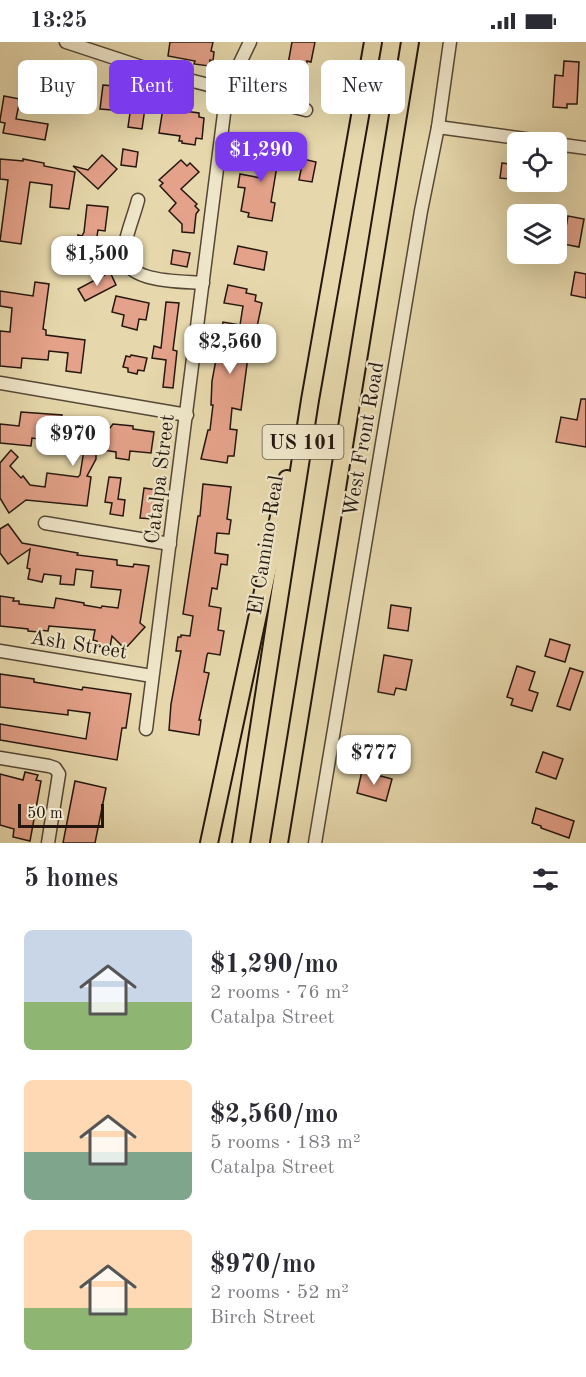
<!DOCTYPE html>
<html lang="en">
<head>
<meta charset="utf-8">
<style>
  :root { --surface:#fff; --page:#f7f7f7; --text:#2b2b33; --muted:#7c7c81; --accent:#7c3aed }
  body { margin:0; font-family:"Old Standard TT",serif; background:var(--page); color:var(--text); height:100vh; display:flex; flex-direction:column; font-size:22px; white-space:nowrap }
  * { box-sizing:border-box; margin:0 }
  p { font-size:20px; color:var(--muted) }
  .icon { flex:none; width:33px; height:33px; fill:none; stroke:currentColor; stroke-width:2; stroke-linecap:round; stroke-linejoin:round }
  .map { position:relative; height:801px; overflow:hidden }
  .panel { display:flex; flex-direction:column; background:var(--surface); flex:1 }
  .panel>* { flex:none }
  .guide { position:absolute; left:18px; top:18px; width:550px; height:54px; display:flex; gap:12px }
  .fabs { position:absolute; left:507px; top:90px; display:grid; gap:12px }
  .fabs a { display:grid; place-items:center; width:60px; height:60px; border-radius:9px; background:var(--surface); box-shadow:0 6px 24px #0002; font-size:30px }
  .scale { position:absolute; left:18px; bottom:15px; width:86px; box-sizing:border-box; padding-left:6px; border:3px solid #25170f; border-top:0; font-size:16px; line-height:21px; white-space:nowrap; color:#25170f; -webkit-text-stroke:4px #efe6c9; paint-order:stroke }
  .price { position:absolute; translate:-50% -51px; padding:0 14px; border-radius:12px; background:#fff; color:#222; font-size:20px; line-height:39px; filter:drop-shadow(0 2px 3px #0008) }
  .price::after { content:''; position:absolute; left:50%; top:36px; width:18px; height:14px; margin-left:-9px; background:inherit; clip-path:polygon(0 0,100% 0,50% 100%) }
  .price.selected { background:var(--accent); color:#fff }
  ul { padding:0; list-style:none }
  li { display:flex; align-items:center; gap:18px; height:150px; padding:0 24px }
  li span { display:grid; place-items:center; flex:none; width:168px; height:120px; border-radius:9px; color:#555 }
  li>.icon { margin-inline-start:auto }
  span .icon { width:72px; height:72px; fill:#fffc; stroke-width:1 }
  li b { font-size:26px }
  h2 { display:flex; justify-content:space-between; align-items:center; height:72px; padding:0 24px; font-size:26px }
  .tag { padding:0 21px; border-radius:9px; background:var(--surface); box-shadow:0 6px 24px #0002; font-size:21px; line-height:54px }
  .tag.selected { background:var(--accent); color:#fff }
  .status { display:flex; justify-content:space-between; align-items:center; height:42px; padding:0 30px; background:var(--surface); direction:ltr }
  .status svg { height:16px; fill:currentColor }
  .map>svg:first-child { display:block }
  .building { fill:#e4a28a; stroke:#25170f; stroke-width:1.5 }
  .lines { fill:none; stroke-linecap:round; stroke-linejoin:round }
  .minor-casing { stroke:#554736; stroke-width:15 }
  .highway-casing { stroke:#25170f; stroke-width:20 }
  .minor { stroke:#efe6c9; stroke-width:12 }
  .highway { stroke:#e6d8ac; stroke-width:16 }
  .labels { text-anchor:middle; stroke-width:4.5; stroke-linejoin:round; paint-order:stroke }
  .shield { fill:#efe6c9; stroke:#625547; stroke-width:1.5 }
  .shield-label { font-size:20px; font-weight:bold; fill:#25170f }
  .street-label { font-size:21px; fill:#25170f; stroke:#efe6c9 }
</style>
</head>
<body>
<div class="status"><b>13:25</b><svg viewBox="0 0 49 12"><path d="M0 12V9h3v3zM5 12V6h3v6zM10 12V3h3v9zM15 12V0h3v12zM26 1h20v11H26zM47 4h2v5h-2z"/></svg></div>
<div class="map">
<svg width="586" height="801" viewBox="0 0 586 801">
  <rect width="100%" height="100%" fill="#e6d8ac"/>
  <filter id="stains"><feTurbulence type="fractalNoise" baseFrequency=".00333" numOctaves="4"/><feColorMatrix values="0 0 0 0 .2 0 0 0 0 .09 0 0 0 0 .02 0 0 0 .5 -.17"/></filter>
  <radialGradient id="worn" r=".72"><stop offset=".6" stop-color="#630" stop-opacity="0"/><stop offset="1" stop-color="#630" stop-opacity=".3"/></radialGradient>
  <g class="building">
    <polygon points="170,0 213,0 211,9 214,10 213,19 210,18 209,24 194,22 195,19 168,14"/>
    <polygon points="292,0 315,0 311,20 307,19 303,47 284,44"/>
    <polygon points="564,19 579,20 577,62 567,62 567,66 553,65 555,33 563,34"/>
    <polygon points="103,43 114,44 112,68 100,67"/>
    <polygon points="133,50 147,52 142,87 128,85"/>
    <polygon points="4,54 20,57 16,77 48,82 45,98 3,91 5,81 0,80 0,78"/>
    <polygon points="164,60 178,62 177,68 199,71 199,75 204,76 202,97 196,96 195,103 182,101 182,99 179,99 180,94 159,91"/>
    <polygon points="252,97 281,100 271,160 275,161 272,179 248,175 249,171 241,169 245,146 238,145 240,132 261,136 265,111 251,109"/>
    <polygon points="123,107 138,110 136,125 121,123"/>
    <polygon points="102,113 117,127 98,147 73,124 88,128"/>
    <polygon points="0,117 23,119 23,117 44,121 44,124 75,130 69,167 50,165 52,143 30,140 21,202 0,199 8,138 0,137"/>
    <polygon points="303,117 316,120 312,140 299,138"/>
    <polygon points="181,118 187,124 190,121 199,130 181,147 197,162 195,164 199,168 196,172 194,191 182,190 182,182 169,169 176,161 160,144 163,141 159,138"/>
    <polygon points="502,121 518,123 518,138 500,136"/>
    <polygon points="87,163 108,165 105,189 98,188 94,213 101,213 99,223 78,220 80,211 76,210 78,193 82,194 84,190"/>
    <polygon points="568,174 584,177 579,205 563,202"/>
    <polygon points="238,204 267,210 264,228 234,222"/>
    <polygon points="173,208 190,211 187,225 171,222"/>
    <polygon points="110,230 116,243 85,259 78,247"/>
    <polygon points="575,230 586,232 586,256 571,253"/>
    <polygon points="35,240 49,242 43,287 46,288 46,293 85,298 81,331 66,329 68,311 49,309 48,318 22,316 21,326 0,324 0,289 10,290 12,266 0,264 0,249 33,254"/>
    <polygon points="228,243 247,247 246,251 256,253 255,259 262,261 257,285 252,284 241,368 232,366 230,387 237,388 234,414 228,414 227,421 201,417 208,388 210,388 213,363 211,363 212,339 223,280 240,283 243,264 224,261"/>
    <polygon points="116,254 149,261 146,278 139,277 137,288 122,284 124,273 112,270"/>
    <polygon points="166,260 179,261 173,308 177,309 173,346 163,345 166,318 152,316 154,304 161,306"/>
    <polygon points="131,313 147,316 144,329 138,328 137,332 128,330 128,326 123,325 126,314 130,315"/>
    <polygon points="581,357 586,357 586,405 556,400 561,375 577,378"/>
    <polygon points="21,370 62,373 59,400 32,396 31,404 0,401 0,382 19,384"/>
    <polygon points="80,380 110,386 113,382 133,384 133,387 154,390 151,411 130,409 129,418 116,416 116,410 96,407 96,417 87,434 91,435 87,464 26,458 9,471 0,456 0,421 11,408 18,415 10,424 21,436 23,434 30,443 45,445 47,431 78,435 80,433 84,408 81,407 82,394 79,394"/>
    <polygon points="109,435 121,436 118,457 125,458 123,474 110,472 112,461 105,460"/>
    <polygon points="203,442 231,445 227,477 231,478 229,492 217,491 215,511 228,513 227,523 221,522 217,547 212,546 209,564 221,566 218,588 224,589 220,613 208,611 207,613 204,630 209,631 199,678 201,678 199,693 169,688 171,662 181,609 176,609 178,595 181,595 181,593 190,594 193,574 183,572 198,474 200,474"/>
    <polygon points="144,446 157,448 153,477 140,476"/>
    <polygon points="8,482 22,501 78,511 77,513 117,518 117,523 133,525 134,522 149,524 140,581 145,585 125,607 112,594 110,605 97,603 97,599 93,598 95,588 49,584 48,589 38,588 38,590 28,589 28,587 0,584 0,554 14,556 13,559 19,559 19,562 54,566 56,556 84,561 84,563 101,566 102,564 118,566 121,548 91,545 93,529 76,527 74,543 60,542 61,534 44,532 42,540 28,537 30,527 27,526 30,507 8,522 0,511 0,487"/>
    <polygon points="391,563 411,566 408,589 388,586"/>
    <polygon points="550,597 570,603 565,620 545,614"/>
    <polygon points="384,613 412,618 406,648 396,646 394,653 378,650"/>
    <polygon points="517,624 535,630 529,648 538,651 532,669 511,663 513,657 507,655"/>
    <polygon points="570,626 583,630 570,668 557,664"/>
    <polygon points="0,632 34,637 34,640 82,648 83,645 131,652 126,686 122,686 117,718 0,698 0,682 86,697 90,671 68,668 68,673 0,665"/>
    <polygon points="543,710 563,717 556,737 536,730"/>
    <polygon points="362,729 392,737 386,759 357,751"/>
    <polygon points="25,730 38,733 36,738 41,739 30,799 13,795 14,787 0,783 0,732 23,738"/>
    <polygon points="75,739 106,746 95,801 63,801"/>
    <polygon points="536,766 574,779 569,796 541,786 541,784 532,781"/>
  </g>
  <g class="lines">
    <g class="minor-casing">
      <g id="minor">
        <polyline points="66,0 154,29 306,68"/>
        <polyline points="438,85 547,100"/>
        <polyline points="556,102 586,106"/>
        <path d="M138 158C134 174 126 192 124 208 121 242 182 239 203 241"/>
        <polyline points="0,341 187,373"/>
        <polyline points="45,481 170,502"/>
        <polyline points="0,609 152,634"/>
        <polyline points="146,687 227,48 250,0"/>
        <polyline points="0,716 49,724 55,726 59,732 48,801"/>
        <polyline points="315,801 421,169 438,85 450,0"/>
      </g>
    </g>
    <g class="highway-casing">
      <g id="highway">
        <polyline points="209,801 287,437"/>
        <polyline points="241,801 310,358 373,0"/>
        <polyline points="279,801 410,0"/>
      </g>
    </g>
    <use href="#minor" class="minor"/>
    <use href="#highway" class="highway"/>
  </g>
  <g class="labels">
    <rect class="shield" x="262.5" y="383" width="81" height="34" rx="4.5"/>
    <g class="shield-label">
      <text x="303" y="407">US 101</text>
    </g>
    <g class="street-label">
      <text transform="translate(363 397) rotate(-80)" y="7">West Front Road</text>
      <text transform="translate(159 437) rotate(-83)" y="7">Catalpa Street</text>
      <text transform="translate(265 503) rotate(-81)" y="7">El Camino Real</text>
      <text transform="translate(79 602) rotate(9)" y="7">Ash Street</text>
    </g>
  </g>
  <rect width="100%" height="100%" filter="url(#stains)"/>
  <rect width="100%" height="100%" fill="url(#worn)"/>
</svg>
<div class="fabs">
<a><svg class="icon" aria-label="locate" viewBox="0 0 24 24"><circle cx="12" cy="12" r="6"/><path d="M12 2v4M12 18v4M2 12h4M18 12h4"/></svg></a>
<a><svg class="icon" aria-label="layers" viewBox="0 0 24 24"><path d="M12 4l9 5-9 5-9-5zM3 14l9 5 9-5"/></svg></a>
</div>
<div class="scale">50 m</div>
<b class="price selected" style="left:261px;top:141px">$1,290</b>
<b class="price" style="left:97px;top:245px">$1,500</b>
<b class="price" style="left:230px;top:333px">$2,560</b>
<b class="price" style="left:73px;top:425px">$970</b>
<b class="price" style="left:374px;top:744px">$777</b>
<div class="guide">
<a class="tag">Buy</a>
<a class="tag selected">Rent</a>
<a class="tag">Filters</a>
<a class="tag">New</a>
</div>
</div>
<section class="panel">
<h2>5 homes<svg class="icon" aria-label="filters" viewBox="0 0 24 24"><path d="M4 7h16M4 17h16"/><circle cx="9" cy="7" r="2"/><circle cx="15" cy="17" r="2"/></svg></h2>
<ul>
<li><span style="background:linear-gradient(#c9d6e8 60%,#8fb573 0)"><svg class="icon" aria-label="home" viewBox="0 0 24 24"><path d="M3 11l9-7 9 7M6 9v11h12V9"/></svg></span><div><b>$1,290/mo</b><p>2 rooms · 76 m²</p><p>Catalpa Street</p></div></li>
<li><span style="background:linear-gradient(#ffd9b3 60%,#7fa58c 0)"><svg class="icon" aria-label="home" viewBox="0 0 24 24"><path d="M3 11l9-7 9 7M6 9v11h12V9"/></svg></span><div><b>$2,560/mo</b><p>5 rooms · 183 m²</p><p>Catalpa Street</p></div></li>
<li><span style="background:linear-gradient(#ffd9b3 65%,#8fb573 0)"><svg class="icon" aria-label="home" viewBox="0 0 24 24"><path d="M3 11l9-7 9 7M6 9v11h12V9"/></svg></span><div><b>$970/mo</b><p>2 rooms · 52 m²</p><p>Birch Street</p></div></li>
</ul>
</section>
</body>
</html>
